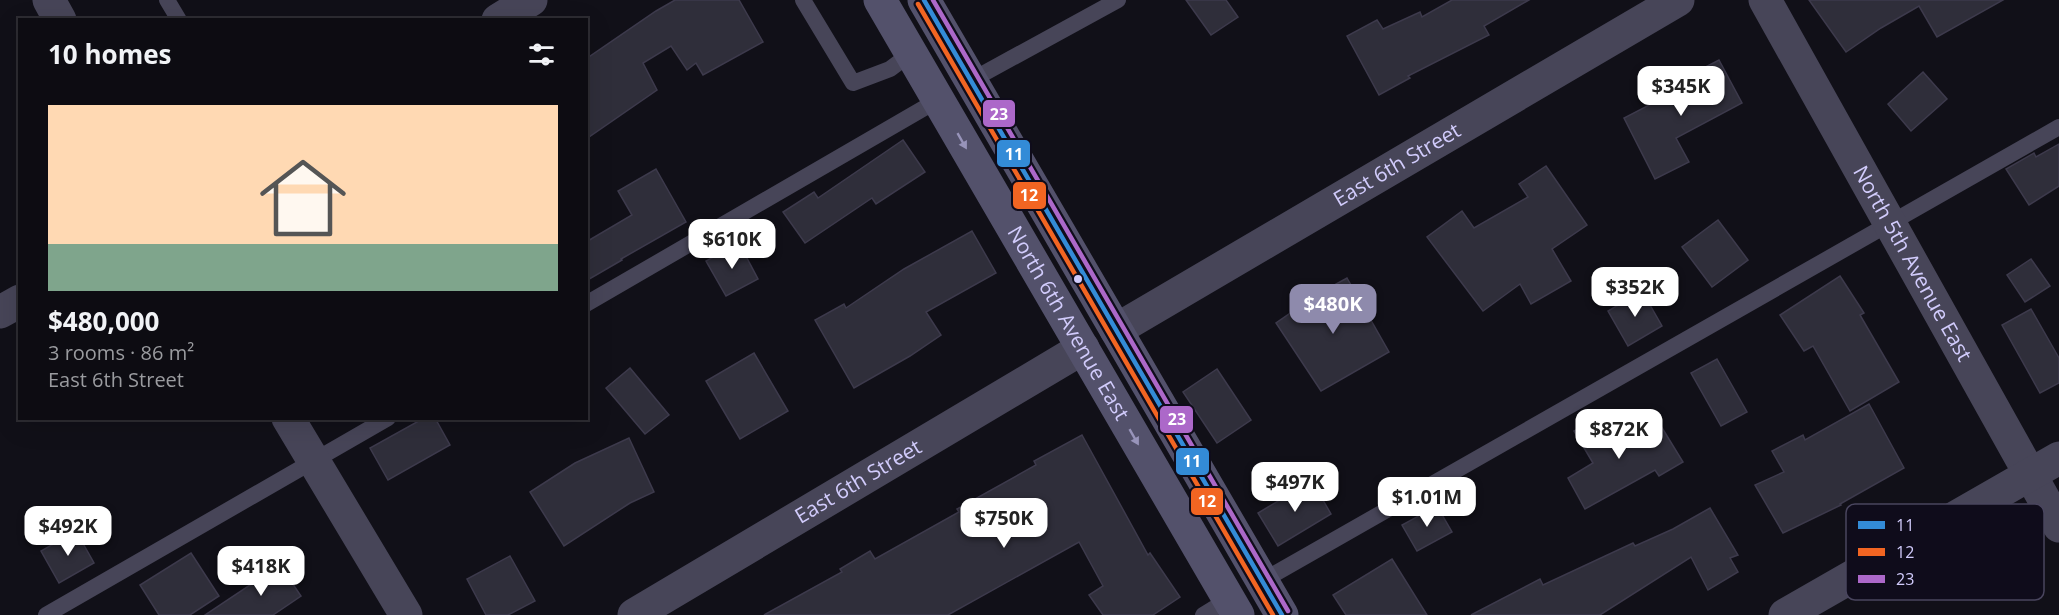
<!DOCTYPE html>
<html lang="en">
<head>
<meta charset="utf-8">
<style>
  :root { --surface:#0d0c12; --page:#1b1a20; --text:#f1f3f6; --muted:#9a9b9f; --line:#2d2c32; --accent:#8e8aac }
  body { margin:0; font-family:"Open Sans",sans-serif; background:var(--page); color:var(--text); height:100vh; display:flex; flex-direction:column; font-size:22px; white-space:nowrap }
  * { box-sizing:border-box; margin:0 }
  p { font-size:20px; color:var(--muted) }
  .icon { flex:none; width:33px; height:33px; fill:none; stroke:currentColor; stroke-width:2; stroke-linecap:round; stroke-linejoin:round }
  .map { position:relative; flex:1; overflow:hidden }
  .details { position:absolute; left:18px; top:18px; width:570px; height:402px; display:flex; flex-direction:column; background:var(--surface); border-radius:0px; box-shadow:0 6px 24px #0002,0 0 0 2px var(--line) }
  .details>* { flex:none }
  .price { position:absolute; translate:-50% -51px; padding:0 14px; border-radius:12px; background:#fff; color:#222; font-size:20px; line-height:39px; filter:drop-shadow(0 2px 3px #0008) }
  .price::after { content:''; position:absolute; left:50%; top:36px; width:18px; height:14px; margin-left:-9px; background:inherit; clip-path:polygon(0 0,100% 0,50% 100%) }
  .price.current { background:var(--accent); color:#fff }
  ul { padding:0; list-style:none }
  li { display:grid; align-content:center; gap:12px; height:318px; padding:0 30px }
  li+li { border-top:2px solid var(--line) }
  li span { display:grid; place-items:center; height:186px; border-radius:0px; color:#555 }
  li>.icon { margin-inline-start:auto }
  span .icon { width:108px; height:108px; fill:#fffc; stroke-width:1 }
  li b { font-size:26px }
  h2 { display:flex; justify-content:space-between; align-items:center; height:72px; padding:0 30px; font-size:26px }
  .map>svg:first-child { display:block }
  .building { fill:#2f2e3a; stroke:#3d3a4c; stroke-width:1.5 }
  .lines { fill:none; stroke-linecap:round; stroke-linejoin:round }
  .service { stroke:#474558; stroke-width:16 }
  .minor { stroke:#474558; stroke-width:33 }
  .tertiary { stroke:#474558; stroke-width:33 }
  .secondary { stroke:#53516b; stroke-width:33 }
  .bus-1-casing { stroke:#0f0c1b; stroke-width:9 }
  .bus-2-casing { stroke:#0f0c1b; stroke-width:9 }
  .bus-3-casing { stroke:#0f0c1b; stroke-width:9 }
  .bus-1 { stroke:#338bd7; stroke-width:4.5 }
  .bus-2 { stroke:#f26522; stroke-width:4.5 }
  .bus-3 { stroke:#ac68c9; stroke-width:4.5 }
  .oneway { fill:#9894ba }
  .bus-dot { fill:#d1cbfb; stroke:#0f0c1b; stroke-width:2 }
  .labels { text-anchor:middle; stroke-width:4.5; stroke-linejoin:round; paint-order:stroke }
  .street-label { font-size:21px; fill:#d1cbfb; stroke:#0f0c1b }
  .key { fill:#0f0c1b; stroke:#49455e; stroke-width:1.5 }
  .key-label { font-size:16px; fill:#d1cbfb }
  .line-badge { stroke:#0f0c1b; stroke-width:2 }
  .badge-label { font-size:16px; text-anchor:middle; font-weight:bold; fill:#fff }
</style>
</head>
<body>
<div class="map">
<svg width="2059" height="615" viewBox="0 0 2059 615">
  <rect width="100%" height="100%" fill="#111018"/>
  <g class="building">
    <polygon points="675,0 739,0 763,42 703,75 696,63 687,70 671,46 643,63 657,90 586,139 586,59 656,11"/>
    <polygon points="1186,0 1226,0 1238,17 1211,35"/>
    <polygon points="1452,0 1529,0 1484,26 1489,35 1408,76 1410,78 1379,95 1347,36 1377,20 1383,29 1420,12 1422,17"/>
    <polygon points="1809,0 2003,0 1937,37 1919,6 1881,28 1846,52"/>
    <polygon points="1719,60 1742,103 1676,138 1689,162 1655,179 1624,118 1690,84 1686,77"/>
    <polygon points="1923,72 1947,99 1911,131 1888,104"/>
    <polygon points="903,140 925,172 876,204 872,198 805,243 783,212 814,192 818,198"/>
    <polygon points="2059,144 2059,186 2029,205 2006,169 2034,153 2036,157"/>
    <polygon points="1546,166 1587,225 1552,249 1571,281 1531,304 1520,284 1483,311 1427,237 1462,211 1474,228 1528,197 1519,184"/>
    <polygon points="656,169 686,222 621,259 622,260 586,281 586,242 632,215 618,191"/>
    <polygon points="1718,220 1748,260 1712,287 1682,247"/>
    <polygon points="972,231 996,273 926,312 941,335 910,356 854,388 815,320 844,304 846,308 904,269"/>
    <polygon points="739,243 758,279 726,296 706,261"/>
    <polygon points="2031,259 2050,286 2025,302 2007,275"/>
    <polygon points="1840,276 1864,313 1860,315 1899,382 1850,411 1813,346 1804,351 1780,315"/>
    <polygon points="1347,278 1389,352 1321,391 1276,323 1318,294"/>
    <polygon points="1642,291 1662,326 1628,346 1608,311"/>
    <polygon points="2031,309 2059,358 2059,383 2040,393 2002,325"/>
    <polygon points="754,353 788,411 740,439 706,381"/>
    <polygon points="1717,359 1747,412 1721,426 1691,373"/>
    <polygon points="630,368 669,415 645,434 606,388"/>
    <polygon points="1217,369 1251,420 1217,443 1183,392"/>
    <polygon points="1869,404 1904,468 1840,504 1841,505 1783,533 1755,485 1784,472 1772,451 1803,435 1805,440"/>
    <polygon points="1607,413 1626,447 1661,426 1683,462 1659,476 1655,470 1585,509 1568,478 1593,463 1574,431"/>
    <polygon points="424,418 435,418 450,445 388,480 370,448"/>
    <polygon points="1082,435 1148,555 1150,553 1180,597 1153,615 1103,615 1089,595 1103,586 1079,542 948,615 764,615 842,572 840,569 870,551 875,559 959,512 957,509 1036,465 1034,461"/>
    <polygon points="629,438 654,492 630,503 564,546 530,492 575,463"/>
    <polygon points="1312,481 1331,514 1278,546 1258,513"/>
    <polygon points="1437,506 1452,532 1417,551 1402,525"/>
    <polygon points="1710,508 1738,555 1730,558 1738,572 1708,590 1691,557 1600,615 1471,615 1540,579 1543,585 1633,543 1635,546 1673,529"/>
    <polygon points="76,531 94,563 59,583 41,551"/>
    <polygon points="191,553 219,596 190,615 159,615 140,585"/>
    <polygon points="510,556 535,601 508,615 486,615 467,579"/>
    <polygon points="1392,559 1427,615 1346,615 1333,595"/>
    <polygon points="280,565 301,596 273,615 205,615"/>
  </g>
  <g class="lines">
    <g class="service">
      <polyline points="167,0 179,20"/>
      <polyline points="803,0 853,83 890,69 910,54"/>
      <polyline points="970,81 1118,0"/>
      <polyline points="586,304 938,100"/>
      <polyline points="1262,581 2059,127"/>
      <polyline points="46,615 388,418"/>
      <polyline points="1203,615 1229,599"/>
    </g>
    <g class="minor">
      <polyline points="49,0 60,20"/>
      <path id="s1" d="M1765 0 2059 526"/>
      <polyline points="498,20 531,0"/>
      <polyline points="0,312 20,301"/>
      <path id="s2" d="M1116 330 1678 0"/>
      <polyline points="288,418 406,615"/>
      <path id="s3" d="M634 615 1083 348"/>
    </g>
    <polyline class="tertiary" points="1785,615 2059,458"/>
    <g class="secondary">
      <path id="s4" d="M880 0 1238 615"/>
      <polyline points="924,0 1282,615"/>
    </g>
    <g class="bus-1-casing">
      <polyline id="bus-1" points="924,0 1282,615"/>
    </g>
    <g class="bus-2-casing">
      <polyline id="bus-2" points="918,4 1273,615"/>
    </g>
    <g class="bus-3-casing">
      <polyline id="bus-3" points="933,0 1288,611"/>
    </g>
    <use href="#bus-1" class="bus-1"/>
    <use href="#bus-2" class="bus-2"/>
    <use href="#bus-3" class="bus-3"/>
  </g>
  <defs><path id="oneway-solid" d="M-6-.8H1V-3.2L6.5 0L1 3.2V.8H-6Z" transform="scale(1.5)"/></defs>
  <g class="oneway">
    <use href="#oneway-solid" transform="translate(962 141) rotate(60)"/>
    <use href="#oneway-solid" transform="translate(1134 437) rotate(60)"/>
  </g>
  <circle class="bus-dot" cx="1078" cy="279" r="5"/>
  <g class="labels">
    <g class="street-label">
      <text dy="7" stroke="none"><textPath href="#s2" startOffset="326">East 6th Street</textPath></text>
      <text dy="7" stroke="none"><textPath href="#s1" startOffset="302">North 5th Avenue East</textPath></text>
      <text dy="7" stroke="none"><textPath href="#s4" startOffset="374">North 6th Avenue East</textPath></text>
      <text dy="7" stroke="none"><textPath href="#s3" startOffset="261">East 6th Street</textPath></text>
    </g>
  </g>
  <rect x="1846" y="504" width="198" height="96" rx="9" class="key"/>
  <rect x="1858" y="521" width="27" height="8" fill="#338bd7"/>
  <rect x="1858" y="548" width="27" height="8" fill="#f26522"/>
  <rect x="1858" y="575" width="27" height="8" fill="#ac68c9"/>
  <g class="key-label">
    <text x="1896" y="531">11</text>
    <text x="1896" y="558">12</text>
    <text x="1896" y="585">23</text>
  </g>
  <g class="line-badge">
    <rect x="982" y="99" width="34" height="29" rx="6" fill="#ac68c9"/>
    <rect x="996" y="139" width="35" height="29" rx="6" fill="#338bd7"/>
    <rect x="1012" y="181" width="35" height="29" rx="6" fill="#f26522"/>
    <rect x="1159" y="405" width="35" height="29" rx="6" fill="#ac68c9"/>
    <rect x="1175" y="447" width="35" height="29" rx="6" fill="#338bd7"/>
    <rect x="1190" y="487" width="34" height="29" rx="6" fill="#f26522"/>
  </g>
  <g class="badge-label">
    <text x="999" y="120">23</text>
    <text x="1014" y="160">11</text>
    <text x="1029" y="201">12</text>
    <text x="1177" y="425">23</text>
    <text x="1192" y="467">11</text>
    <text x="1207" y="507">12</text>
  </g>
</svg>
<b class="price" style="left:1681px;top:117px">$345K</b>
<b class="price" style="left:732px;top:270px">$610K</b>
<b class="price" style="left:1635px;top:318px">$352K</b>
<b class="price current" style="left:1333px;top:335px">$480K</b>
<b class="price" style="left:1619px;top:460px">$872K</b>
<b class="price" style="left:1295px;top:513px">$497K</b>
<b class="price" style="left:1427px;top:528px">$1.01M</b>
<b class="price" style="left:1004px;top:549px">$750K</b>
<b class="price" style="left:68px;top:557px">$492K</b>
<b class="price" style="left:261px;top:597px">$418K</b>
<section class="details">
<h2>10 homes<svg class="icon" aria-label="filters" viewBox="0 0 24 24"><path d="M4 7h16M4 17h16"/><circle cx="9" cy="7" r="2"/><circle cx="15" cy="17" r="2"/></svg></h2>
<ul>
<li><span style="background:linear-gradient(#ffd9b3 75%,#7fa58c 0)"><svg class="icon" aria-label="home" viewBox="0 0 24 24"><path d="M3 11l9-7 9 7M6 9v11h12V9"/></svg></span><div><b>$480,000</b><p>3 rooms · 86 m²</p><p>East 6th Street</p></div></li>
</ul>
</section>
</div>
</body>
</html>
